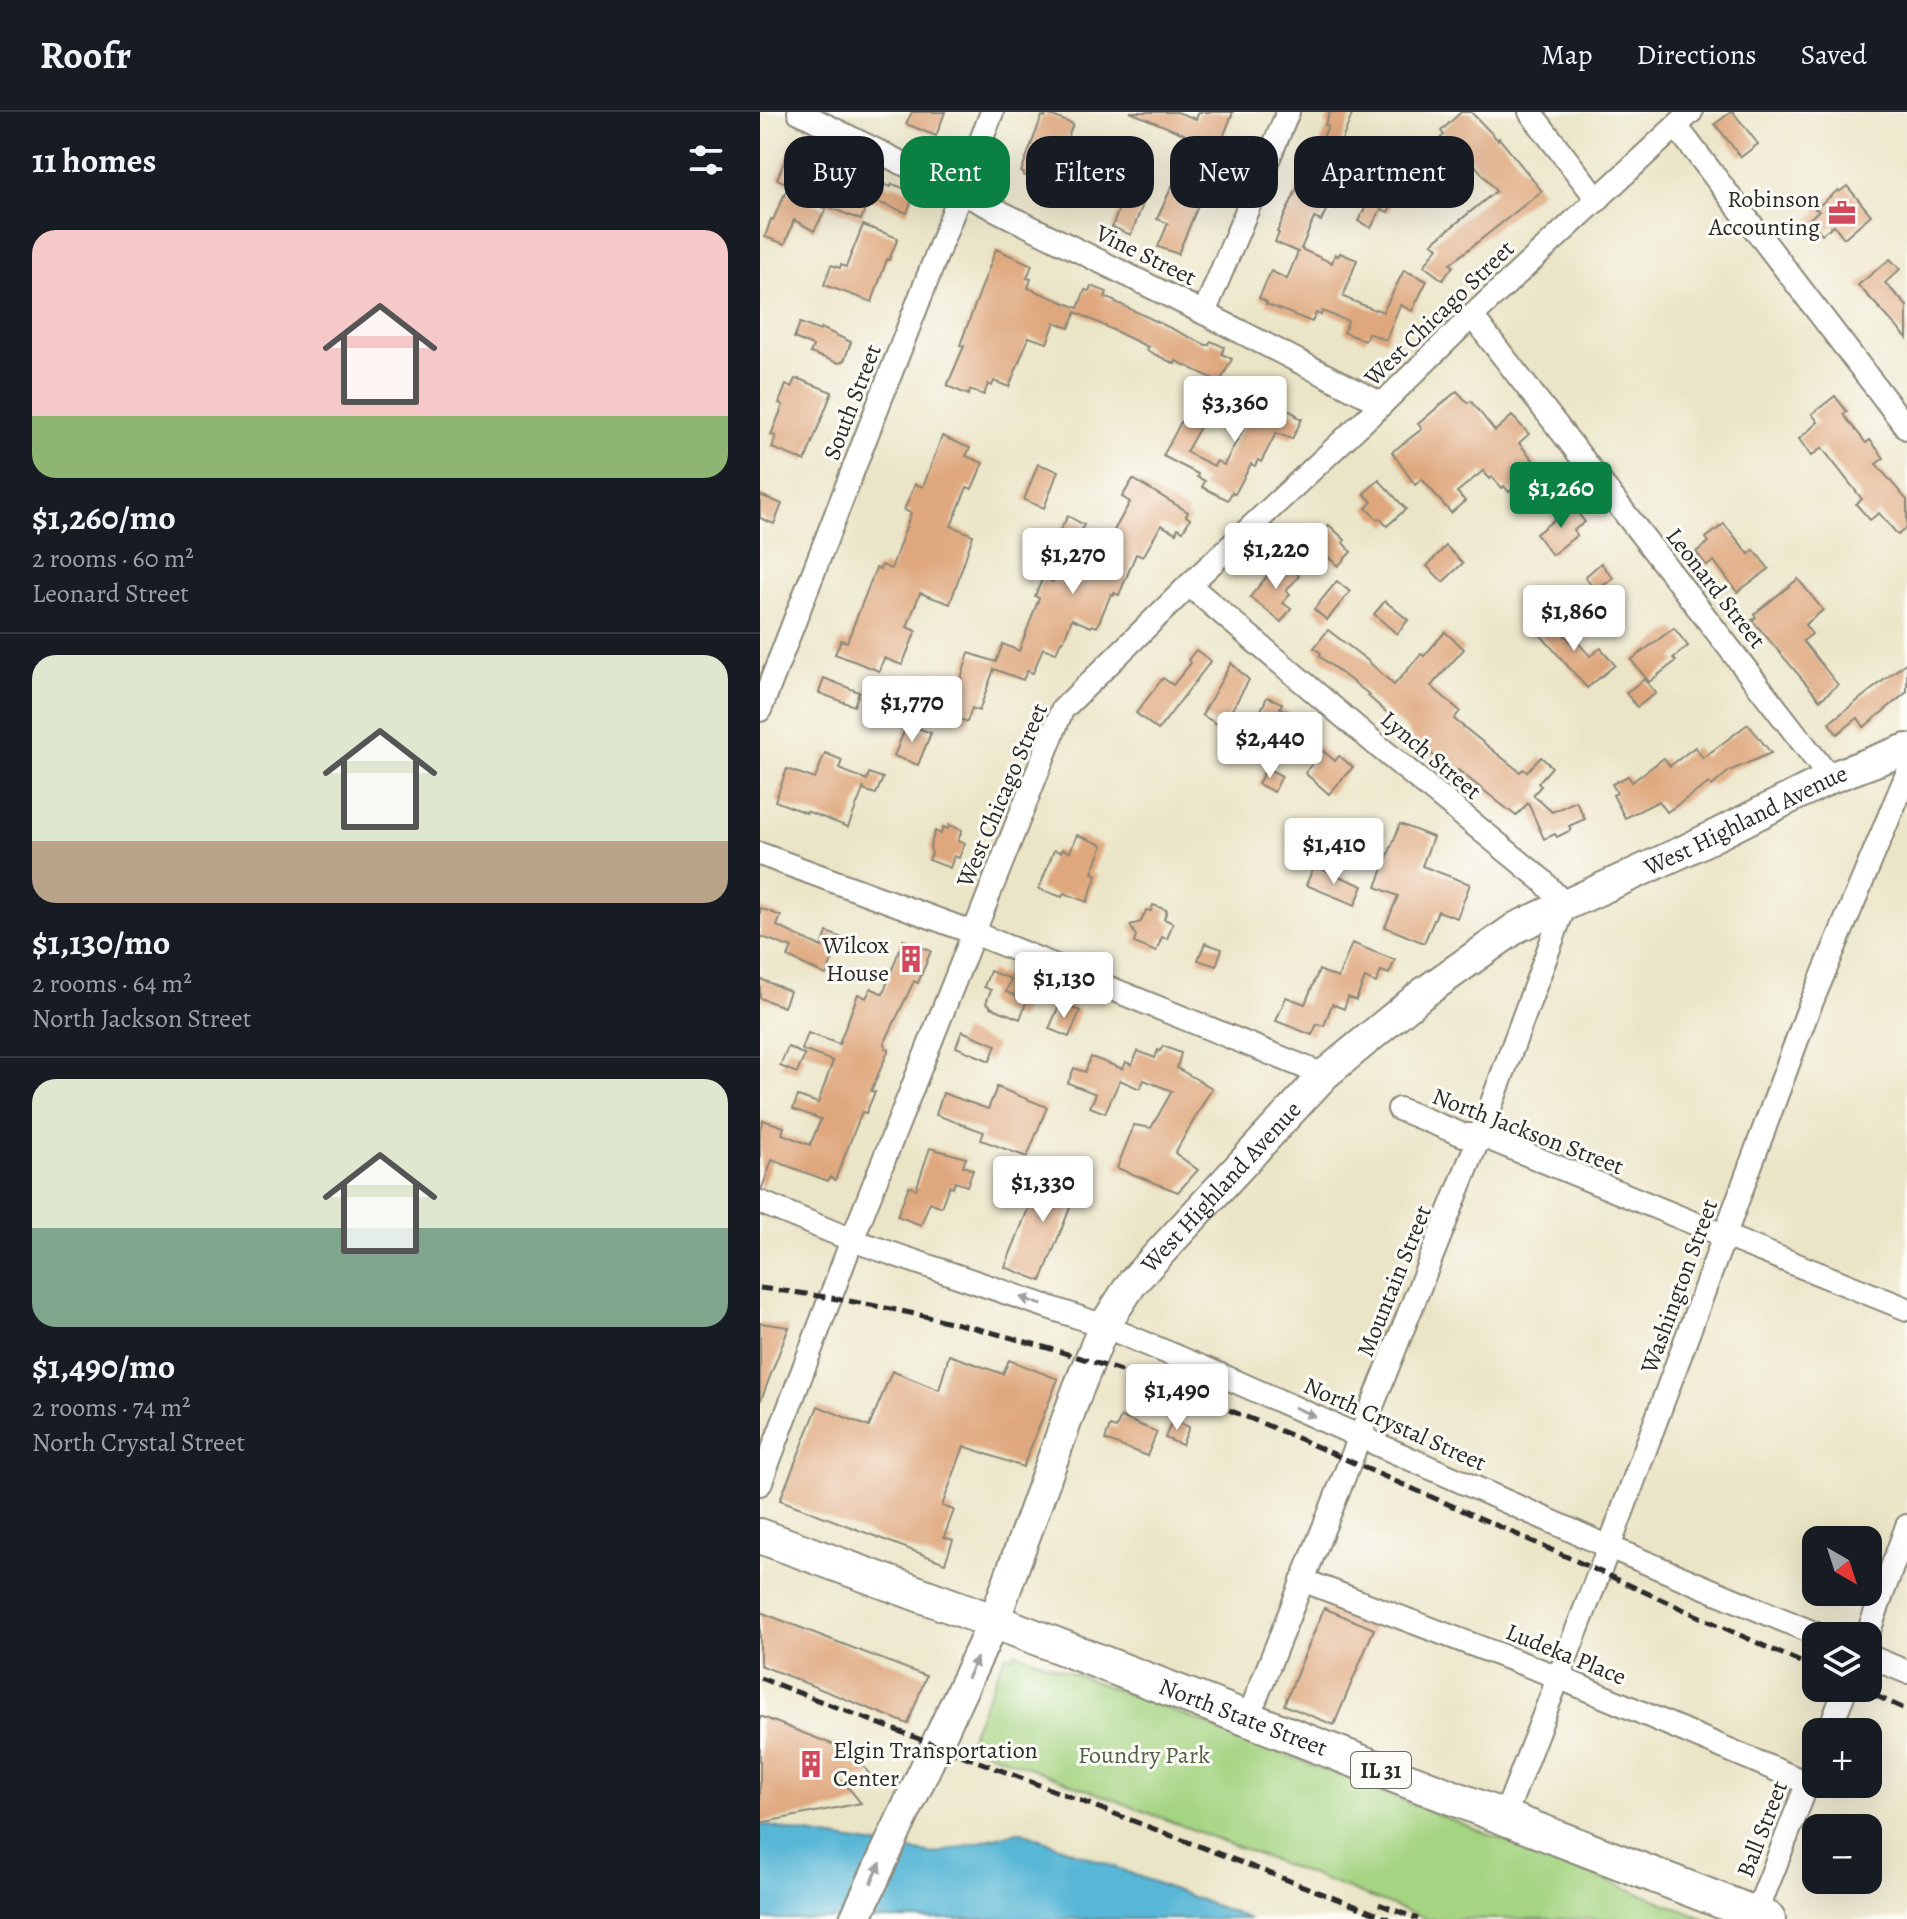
<!DOCTYPE html>
<html lang="en">
<head>
<meta charset="utf-8">
<style>
  :root { --surface:#171b24; --page:#242831; --text:#f1f3f6; --muted:#9ea1a6; --line:#363941; --accent:#0b8043 }
  body { margin:0; font-family:Alegreya,serif; background:var(--page); color:var(--text); height:100vh; display:flex; flex-direction:column; font-size:30px; white-space:nowrap }
  * { box-sizing:border-box; margin:0 }
  p { font-size:26px; color:var(--muted) }
  .icon { flex:none; width:44px; height:44px; fill:none; stroke:currentColor; stroke-width:2; stroke-linecap:round; stroke-linejoin:round }
  .map { position:relative; flex:1; overflow:hidden }
  .side { display:flex; flex-direction:column; background:var(--surface); width:760px }
  .side>* { flex:none }
  .top-card { position:absolute; left:24px; top:24px; width:760px; height:72px; display:flex; gap:16px }
  .needle { width:52px; rotate:141deg }
  .controls { position:absolute; left:1042px; top:1414px; display:grid; gap:16px }
  .controls a { display:grid; place-items:center; width:80px; height:80px; border-radius:16px; background:var(--surface); box-shadow:0 8px 32px #0002; font-size:40px }
  .price { position:absolute; translate:-50% -68px; padding:0 18px; border-radius:8px; background:#fff; color:#222; font-size:26px; line-height:52px; filter:drop-shadow(0 2px 4px #0008) }
  .price::after { content:''; position:absolute; left:50%; top:48px; width:24px; height:18px; margin-left:-12px; background:inherit; clip-path:polygon(0 0,100% 0,50% 100%) }
  .price.selected { background:var(--accent); color:#fff }
  ul { padding:0; list-style:none }
  li { display:grid; align-content:center; gap:16px; height:424px; padding:0 32px }
  li+li { border-top:2px solid var(--line) }
  li span { display:grid; place-items:center; height:248px; border-radius:24px; color:#555 }
  li>.icon { margin-inline-start:auto }
  span .icon { width:144px; height:144px; fill:#fffc; stroke-width:1 }
  li b { font-size:34px }
  h2 { display:flex; justify-content:space-between; align-items:center; height:96px; padding:0 32px; font-size:34px }
  .pill { padding:0 28px; border-radius:24px; background:var(--surface); box-shadow:0 8px 32px #0002; font-size:28px; line-height:72px }
  .pill.selected { background:var(--accent); color:#fff }
  header { display:flex; align-items:center; gap:48px; box-sizing:border-box; height:112px; padding:0 40px; background:var(--surface); border-bottom:2px solid var(--line) }
  header strong { font-size:38px }
  nav { display:flex; gap:44px; margin-inline-start:auto; font-size:28px }
  main { display:flex; flex:1; min-height:0 }
  .map>svg:first-child { display:block }
  .green { fill:#a5d482; stroke:#688056; stroke-width:2 }
  .water { fill:#58b7d6; stroke:#427180; stroke-width:2 }
  .building { fill:#dfa77d }
  .lines { fill:none; stroke-linecap:round; stroke-linejoin:round }
  .minor-casing { stroke:#8b8879; stroke-width:26 }
  .secondary-casing { stroke:#8b8879; stroke-width:34 }
  .primary-casing { stroke:#8b8879; stroke-width:38 }
  .minor { stroke:#fff; stroke-width:22 }
  .secondary { stroke:#fff; stroke-width:30 }
  .primary { stroke:#fff; stroke-width:34 }
  .rail { stroke:#2b2b2b; stroke-width:5; stroke-dasharray:12 6; stroke-linecap:butt }
  .oneway { fill:#a0a0a0 }
  .labels { text-anchor:middle; stroke-width:6; stroke-linejoin:round; paint-order:stroke }
  .shield { fill:#fdfcf7; stroke:#6a6a68; stroke-width:2 }
  .shield-label { font-size:22px; font-weight:bold; fill:#2b2b2b }
  .poi-label { font-size:24px; fill:#2b2b2b; stroke:#fdfcf7; text-anchor:end }
  .street-label { font-size:24px; fill:#2b2b2b; stroke:#fdfcf7 }
  .park-label { font-size:24px; fill:#505e45; stroke:#fdfcf7 }
</style>
</head>
<body>
<header>
<strong>Roofr</strong>
<nav><a>Map</a><a>Directions</a><a>Saved</a></nav>
</header>
<main>
<section class="side">
<h2>11 homes<svg class="icon" aria-label="filters" viewBox="0 0 24 24"><path d="M4 7h16M4 17h16"/><circle cx="9" cy="7" r="2"/><circle cx="15" cy="17" r="2"/></svg></h2>
<ul>
<li><span style="background:linear-gradient(#f6c9c9 75%,#8fb573 0)"><svg class="icon" aria-label="home" viewBox="0 0 24 24"><path d="M3 11l9-7 9 7M6 9v11h12V9"/></svg></span><div><b>$1,260/mo</b><p>2 rooms · 60 m²</p><p>Leonard Street</p></div></li>
<li><span style="background:linear-gradient(#dfe7d0 75%,#b9a48a 0)"><svg class="icon" aria-label="home" viewBox="0 0 24 24"><path d="M3 11l9-7 9 7M6 9v11h12V9"/></svg></span><div><b>$1,130/mo</b><p>2 rooms · 64 m²</p><p>North Jackson Street</p></div></li>
<li><span style="background:linear-gradient(#dfe7d0 60%,#7fa58c 0)"><svg class="icon" aria-label="home" viewBox="0 0 24 24"><path d="M3 11l9-7 9 7M6 9v11h12V9"/></svg></span><div><b>$1,490/mo</b><p>2 rooms · 74 m²</p><p>North Crystal Street</p></div></li>
</ul>
</section>
<div class="map">
<svg width="1147" height="1807" viewBox="0 0 1147 1807">
  <rect width="100%" height="100%" fill="#fdfcf7"/>
  <filter id="ink" filterUnits="userSpaceOnUse"><feTurbulence type="fractalNoise" baseFrequency=".0125" numOctaves="2"/><feDisplacementMap in="SourceGraphic" scale="16" xChannelSelector="R" yChannelSelector="G"/><feConvolveMatrix kernelMatrix="1 2 1 2 8 2 1 2 1" color-interpolation-filters="sRGB"/></filter>
  <filter id="wash" filterUnits="userSpaceOnUse"><feTurbulence type="fractalNoise" baseFrequency=".006" numOctaves="4" result="noise"/><feDisplacementMap in="SourceGraphic" scale="32" xChannelSelector="R" yChannelSelector="G"/><feGaussianBlur stdDeviation="1.8" result="paint"/><feColorMatrix in="noise" values="0 0 0 0 0 0 0 0 0 0 0 0 0 0 0 0 0 1.4 0 .05"/><feComposite in="paint" operator="in"/></filter>
  <g filter="url(#wash)">
    <rect width="100%" height="100%" fill="#ebe5c7"/>
    <polygon class="green" points="255,1540 421,1602 945,1807 667,1807 207,1632 246,1542 253,1545"/>
    <polygon class="water" points="0,1712 41,1721 175,1742 260,1719 490,1807 0,1807"/>
    <g id="blocks">
      <g class="building">
        <polygon points="152,0 185,0 176,24 146,12"/>
        <polygon points="370,0 417,0 436,7 439,0 473,0 446,69 448,70 418,142 398,135 408,111 397,107 412,74 414,74 428,45 416,41 424,22"/>
        <polygon points="570,0 593,0 578,38 597,47 595,50 599,52 576,98 568,94 561,109 554,106 541,137 572,151 575,142 578,144 580,141 597,148 583,185 615,198 616,197 623,200 644,158 667,169 652,199 640,193 626,228 608,221 605,229 586,221 584,220 588,209 562,199 561,203 556,201 552,210 506,192 507,190 499,186 511,159 527,167 538,140 515,130 519,121 517,120 539,72 541,73 568,14 565,13"/>
        <polygon points="701,0 711,0 738,28 739,26 782,79 690,152 693,154 683,168 664,154 678,135 672,131 736,79 707,43 692,56 683,46 687,43 675,31 684,23 681,19"/>
        <polygon points="971,0 973,0 998,32 981,45 955,12"/>
        <polygon points="287,2 313,12 289,73 263,63 264,61 261,60 282,4 285,5"/>
        <polygon points="32,32 51,40 35,75 17,67"/>
        <polygon points="327,62 365,76 357,93 321,80"/>
        <polygon points="621,67 640,78 628,100 621,97 611,116 598,109"/>
        <polygon points="111,68 131,75 132,72 155,80 147,101 104,85"/>
        <polygon points="1087,74 1111,103 1084,126 1074,113 1062,122 1049,107 1059,99 1055,97 1078,78 1079,80"/>
        <polygon points="73,77 108,90 101,108 66,94"/>
        <polygon points="26,79 66,97 54,119 34,108 25,132 5,125 11,107 13,108"/>
        <polygon points="364,84 383,92 371,123 352,115"/>
        <polygon points="103,113 138,126 129,148 127,147 112,190 64,173 71,153 80,156 81,153 86,155"/>
        <polygon points="236,137 272,153 267,166 271,167 268,176 318,196 325,178 329,179 331,174 347,180 345,185 446,233 449,233 451,229 464,235 462,242 472,247 460,270 416,249 415,252 386,238 388,235 316,200 309,216 295,210 287,231 269,225 249,275 234,269 232,274 228,272 224,283 210,278 209,283 187,274 204,234 200,233"/>
        <polygon points="1130,147 1140,157 1125,171 1147,194 1147,226 1098,173"/>
        <polygon points="40,211 60,219 61,216 91,230 84,249 79,251 50,241 53,234 34,226"/>
        <polygon points="35,267 39,268 39,267 72,280 45,349 12,336 16,324 11,323 23,293 19,291 26,273 31,275"/>
        <polygon points="697,279 708,291 711,289 735,319 752,304 769,322 759,331 779,355 749,380 744,374 742,376 732,365 730,367 723,359 697,380 705,389 691,401 662,367 655,373 632,340 662,317 658,312"/>
        <polygon points="470,280 500,297 506,286 537,303 536,304 542,307 532,327 516,321 501,350 498,348 495,354 491,352 475,382 472,380 468,388 442,375 445,369 437,365 438,362 403,344 423,306 440,315 426,340 454,354 457,349 464,353 487,309 462,295"/>
        <polygon points="1075,284 1087,300 1083,302 1106,331 1110,328 1124,346 1116,352 1147,388 1147,415 1138,423 1119,401 1110,408 1096,392 1102,387 1062,336 1051,344 1039,327 1058,310 1052,302"/>
        <polygon points="182,324 210,336 206,344 223,351 212,377 207,375 191,414 213,423 190,492 160,481 147,515 156,519 142,553 124,546 119,559 75,542 81,528 87,530 116,456 120,457 122,453 131,457 151,401 144,398 155,372 163,375"/>
        <polygon points="278,352 298,359 284,396 264,388"/>
        <polygon points="373,367 428,400 426,404 430,407 423,419 418,416 416,421 401,413 383,445 376,442 359,483 354,481 354,483 351,482 337,515 332,513 331,515 312,507 303,530 301,529 296,541 283,536 273,561 267,559 263,568 234,557 219,599 212,596 207,610 183,601 196,568 200,569 209,541 236,550 243,532 259,539 279,486 275,484 283,465 293,470 308,435 338,447 370,390 362,385"/>
        <polygon points="619,368 646,397 627,414 619,406 617,407 606,396 612,390 604,381"/>
        <polygon points="0,383 22,392 14,412 0,406"/>
        <polygon points="812,394 825,410 814,418 817,423 792,443 776,422"/>
        <polygon points="308,404 324,413 315,429 299,420"/>
        <polygon points="964,412 989,442 994,438 1009,457 977,480 954,449 947,454 936,440 949,430 946,426"/>
        <polygon points="569,413 585,428 583,431 591,440 578,454 551,429 564,415 566,416"/>
        <polygon points="686,434 703,451 683,470 667,454"/>
        <polygon points="520,448 539,464 526,479 530,482 523,491 531,497 521,510 490,485"/>
        <polygon points="841,451 853,466 836,479 825,465"/>
        <polygon points="1038,467 1063,498 1045,513 1052,522 1043,529 1078,573 1060,588 992,508 996,505 994,502"/>
        <polygon points="577,469 590,480 567,508 554,497"/>
        <polygon points="625,489 648,508 637,522 614,502"/>
        <polygon points="784,500 811,530 815,527 830,544 841,536 855,553 827,576 771,512"/>
        <polygon points="914,516 928,534 913,546 916,549 889,570 871,548"/>
        <polygon points="568,518 607,548 634,573 661,542 664,544 685,520 704,537 671,574 700,599 694,607 760,660 763,657 767,660 781,645 792,655 778,671 781,674 773,683 792,700 816,689 825,707 809,714 811,718 797,725 795,722 784,727 768,691 756,704 698,658 696,661 664,636 649,623 650,621 608,584 610,583 559,544 561,541 554,536"/>
        <polygon points="436,538 451,549 398,618 376,601 403,566 413,573 431,551 428,548"/>
        <polygon points="1147,550 1147,580 1104,615 1098,606 1077,622 1069,611"/>
        <polygon points="471,551 489,568 462,615 442,603"/>
        <polygon points="64,566 99,580 94,594 59,581"/>
        <polygon points="884,567 896,581 877,595 866,581"/>
        <polygon points="507,585 522,591 520,596 554,613 548,626 575,649 579,644 593,655 569,682 545,661 556,647 525,632 529,621 497,607"/>
        <polygon points="147,612 171,621 158,653 134,644"/>
        <polygon points="988,612 1011,641 969,659 952,674 949,671 907,700 899,689 865,706 853,683 857,681 852,672 868,664 872,670 904,646 910,654 935,635 943,646"/>
        <polygon points="65,641 82,648 79,657 107,668 109,661 123,666 116,682 103,678 104,675 88,715 46,699 46,701 15,689 27,657 55,667"/>
        <polygon points="506,656 522,664 514,680 498,672"/>
        <polygon points="640,712 673,725 662,754 710,772 697,806 678,799 664,831 625,815 638,784 616,775"/>
        <polygon points="189,713 202,718 198,729 205,731 199,746 194,744 190,756 169,748 172,742 170,735 175,719 181,722 183,715 188,717"/>
        <polygon points="317,723 343,733 332,761 337,763 327,790 304,781 302,785 279,777 294,738 301,740 302,737 310,740"/>
        <polygon points="554,754 603,774 595,793 546,773"/>
        <polygon points="393,793 407,798 404,807 413,811 407,827 402,825 396,840 374,831 376,824 370,813 381,810 386,798 391,799"/>
        <polygon points="0,796 21,804 17,814 62,835 67,820 82,826 66,863 28,845 32,836 0,824"/>
        <polygon points="143,828 171,839 158,871 154,869 124,932 126,933 125,936 129,937 111,979 115,980 106,1001 102,1000 75,1068 70,1065 68,1069 12,1048 2,1076 0,1076 0,1017 3,1008 24,1015 22,1022 50,1033 61,1007 33,997 38,984 58,991 73,949 42,938 48,921 79,932 98,882 106,886 111,876 123,882"/>
        <polygon points="445,831 462,837 456,854 438,848"/>
        <polygon points="592,831 635,848 629,862 621,859 616,871 605,866 596,888 588,885 584,897 572,892 564,914 557,912 552,923 516,909 526,885 545,892 559,858 578,866"/>
        <polygon points="230,859 251,867 246,880 267,888 260,907 230,895 230,893 226,891 231,878 224,875"/>
        <polygon points="0,867 30,879 24,895 0,886"/>
        <polygon points="300,891 320,899 309,925 289,917"/>
        <polygon points="202,919 236,933 230,949 196,935"/>
        <polygon points="403,934 421,941 417,956 452,976 415,1041 438,1058 418,1080 357,1056 374,1013 391,1016 412,979 384,968 380,977 360,968 345,1001 330,995 336,982 308,971 314,956 325,960 331,945 363,957 366,950 372,953 378,939 395,946 398,938 400,939"/>
        <polygon points="28,935 45,943 37,961 20,954"/>
        <polygon points="237,975 287,995 267,1045 221,1028 224,1020 176,1003 183,981 228,997"/>
        <polygon points="170,1036 206,1046 203,1054 213,1058 207,1074 195,1070 193,1076 189,1074 181,1095 170,1090 161,1113 137,1104 149,1074 156,1077"/>
        <polygon points="285,1054 321,1068 281,1169 245,1155"/>
        <polygon points="0,1211 29,1215 1,1288 0,1288"/>
        <polygon points="189,1243 243,1262 249,1248 298,1267 263,1355 204,1334 182,1394 194,1398 184,1425 193,1428 185,1451 20,1388 58,1294 109,1315 132,1259 179,1278"/>
        <polygon points="361,1305 397,1320 387,1344 345,1328 350,1314 356,1316"/>
        <polygon points="412,1308 429,1315 422,1333 405,1326"/>
        <polygon points="564,1496 614,1517 574,1613 524,1593"/>
        <polygon points="0,1500 166,1564 148,1612 0,1553"/>
        <polygon points="0,1604 92,1640 111,1664 83,1669 101,1691 0,1711"/>
      </g>
    </g>
  </g>
  <g filter="url(#ink)">
    <use href="#blocks" fill-opacity="0" stroke="#8b8879" stroke-width="2"/>
    <g class="lines">
      <g class="minor-casing">
        <g id="minor">
          <polyline points="39,0 444,201 622,292"/>
          <polyline points="770,0 838,88"/>
          <polyline points="916,14 1147,316"/>
          <polyline points="444,201 528,0"/>
          <polyline points="712,204 1070,666"/>
          <polyline points="429,473 624,639 782,768 805,793 720,1023 488,1606"/>
          <polyline points="0,598 232,0"/>
          <polyline points="0,742 214,821 564,963"/>
          <polyline points="639,997 703,1023 720,1023 965,1124 1147,1197"/>
          <polyline points="0,1090 92,1128 344,1214 470,1267 849,1435 1061,1524"/>
          <polyline points="0,1372 92,1128 302,598 429,473 622,292 712,204 931,0"/>
          <polyline points="542,1468 798,1565 1047,1671"/>
          <polyline points="1107,1524 1147,1414"/>
          <polyline points="1108,1544 1147,1560"/>
          <polyline points="1068,1620 1086,1576"/>
          <polyline points="744,1706 849,1435 1047,901 1147,662"/>
          <polyline points="996,1802 1056,1650"/>
        </g>
      </g>
      <g class="secondary-casing">
        <g id="secondary">
          <path id="s1" d="M95 1807 234 1509 318 1277 344 1214 372 1171 564 963 662 882 757 815 924 739 1070 666 1147 637"/>
        </g>
      </g>
      <g class="primary-casing">
        <g id="primary">
          <path id="s2" d="M0 1424 257 1518 1008 1807"/>
        </g>
      </g>
      <use href="#minor" class="minor"/>
      <use href="#secondary" class="secondary"/>
      <use href="#primary" class="primary"/>
      <g class="rail">
        <path d="M0 1176C164 1195 326 1242 479 1302 530 1322 580 1345 630 1367 773 1428 914 1494 1056 1557"/>
        <polyline points="0,1566 629,1807"/>
        <polyline points="1099,1576 1147,1598"/>
        <polyline points="619,1792 658,1807"/>
      </g>
    </g>
    <defs><path id="oneway-solid" d="M-6-.8H1V-3.2L6.5 0L1 3.2V.8H-6Z" transform="scale(2)"/></defs>
    <g class="oneway">
      <use href="#oneway-solid" transform="translate(271 1189) rotate(-161)"/>
      <use href="#oneway-solid" transform="translate(545 1300) rotate(24)"/>
      <use href="#oneway-solid" transform="translate(212 1556) rotate(-65)"/>
      <use href="#oneway-solid" transform="translate(116 1761) rotate(-65)"/>
    </g>
  </g>
  <defs>
    <g id="office-bare" transform="scale(2.16)"><path d="M-6-3h4V-5.5h4V-3h4V5H-6ZM-1-4.5V-3h2v-1.5ZM-6 0V1H6V0Z" fill="#d1495b" stroke="#fdfcf7" stroke-width="2.5" paint-order="stroke"/></g>
    <g id="building-bare" transform="scale(2.16)"><path d="M-4-6H4V6H1V3H-1V6H-4ZM-2.5-4.3h1.7v1.8h-1.7ZM.8-4.3h1.7v1.8H.8ZM-2.5-1h1.7V.8h-1.7ZM.8-1h1.7V.8H.8Z" fill="#d1495b" stroke="#fdfcf7" stroke-width="2.5" paint-order="stroke"/></g>
  </defs>
  <g fill-rule="evenodd">
    <use href="#office-bare" x="1082" y="101"/>
    <use href="#building-bare" x="151" y="847"/>
    <use href="#building-bare" x="51" y="1652"/>
  </g>
  <g class="labels">
    <rect class="shield" x="591" y="1640" width="60" height="36" rx="6"/>
    <g class="shield-label">
      <text x="621" y="1666">IL 31</text>
    </g>
    <g class="poi-label">
      <text x="1060" y="95">Robinson<tspan x="1060" dy="28">Accounting</tspan></text>
      <text x="129" y="841">Wilcox<tspan x="129" dy="28">House</tspan></text>
      <text x="73" y="1646" text-anchor="start">Elgin Transportation<tspan x="73" dy="28">Center</tspan></text>
    </g>
    <g class="street-label">
      <text transform="translate(386 143) rotate(26)" y="8">Vine Street</text>
      <text transform="translate(679 201) rotate(-44)" y="8">West Chicago Street</text>
      <text transform="translate(92 290) rotate(-69)" y="8">South Street</text>
      <text transform="translate(956 476) rotate(52)" y="8">Leonard Street</text>
      <text transform="translate(671 643) rotate(40)" y="8">Lynch Street</text>
      <text transform="translate(242 683) rotate(-67)" y="8">West Chicago Street</text>
      <text dy="8" stroke="none"><textPath href="#s1" startOffset="1474">West Highland Avenue</textPath></text>
      <text transform="translate(768 1019) rotate(21)" y="8">North Jackson Street</text>
      <text dy="8" stroke="none"><textPath href="#s1" startOffset="826">West Highland Avenue</textPath></text>
      <text transform="translate(634 1169) rotate(-68)" y="8">Mountain Street</text>
      <text transform="translate(919 1174) rotate(-70)" y="8">Washington Street</text>
      <text transform="translate(635 1312) rotate(24)" y="8">North Crystal Street</text>
      <text transform="translate(806 1542) rotate(22)" y="8">Ludeka Place</text>
      <text dy="8" stroke="none"><textPath href="#s2" startOffset="516">North State Street</textPath></text>
      <text transform="translate(1002 1717) rotate(-69)" y="8">Ball Street</text>
    </g>
    <g class="park-label">
      <text x="384" y="1651">Foundry Park</text>
    </g>
  </g>
</svg>
<div class="controls">
<a><svg class="needle" viewBox="-14 -14 28 28"><path d="M0-13l5 13h-10z" fill="#e53935"/><path d="M0 13l5-13h-10z" fill="#9ea1a6"/></svg></a>
<a><svg class="icon" aria-label="layers" viewBox="0 0 24 24"><path d="M12 4l9 5-9 5-9-5zM3 14l9 5 9-5"/></svg></a>
<a>+</a>
<a>−</a>
</div>
<b class="price" style="left:475px;top:332px">$3,360</b>
<b class="price selected" style="left:801px;top:418px">$1,260</b>
<b class="price" style="left:516px;top:479px">$1,220</b>
<b class="price" style="left:313px;top:484px">$1,270</b>
<b class="price" style="left:814px;top:541px">$1,860</b>
<b class="price" style="left:152px;top:632px">$1,770</b>
<b class="price" style="left:510px;top:668px">$2,440</b>
<b class="price" style="left:574px;top:774px">$1,410</b>
<b class="price" style="left:304px;top:908px">$1,130</b>
<b class="price" style="left:283px;top:1112px">$1,330</b>
<b class="price" style="left:417px;top:1320px">$1,490</b>
<div class="top-card">
<a class="pill">Buy</a>
<a class="pill selected">Rent</a>
<a class="pill">Filters</a>
<a class="pill">New</a>
<a class="pill">Apartment</a>
</div>
</div>
</main>
</body>
</html>
